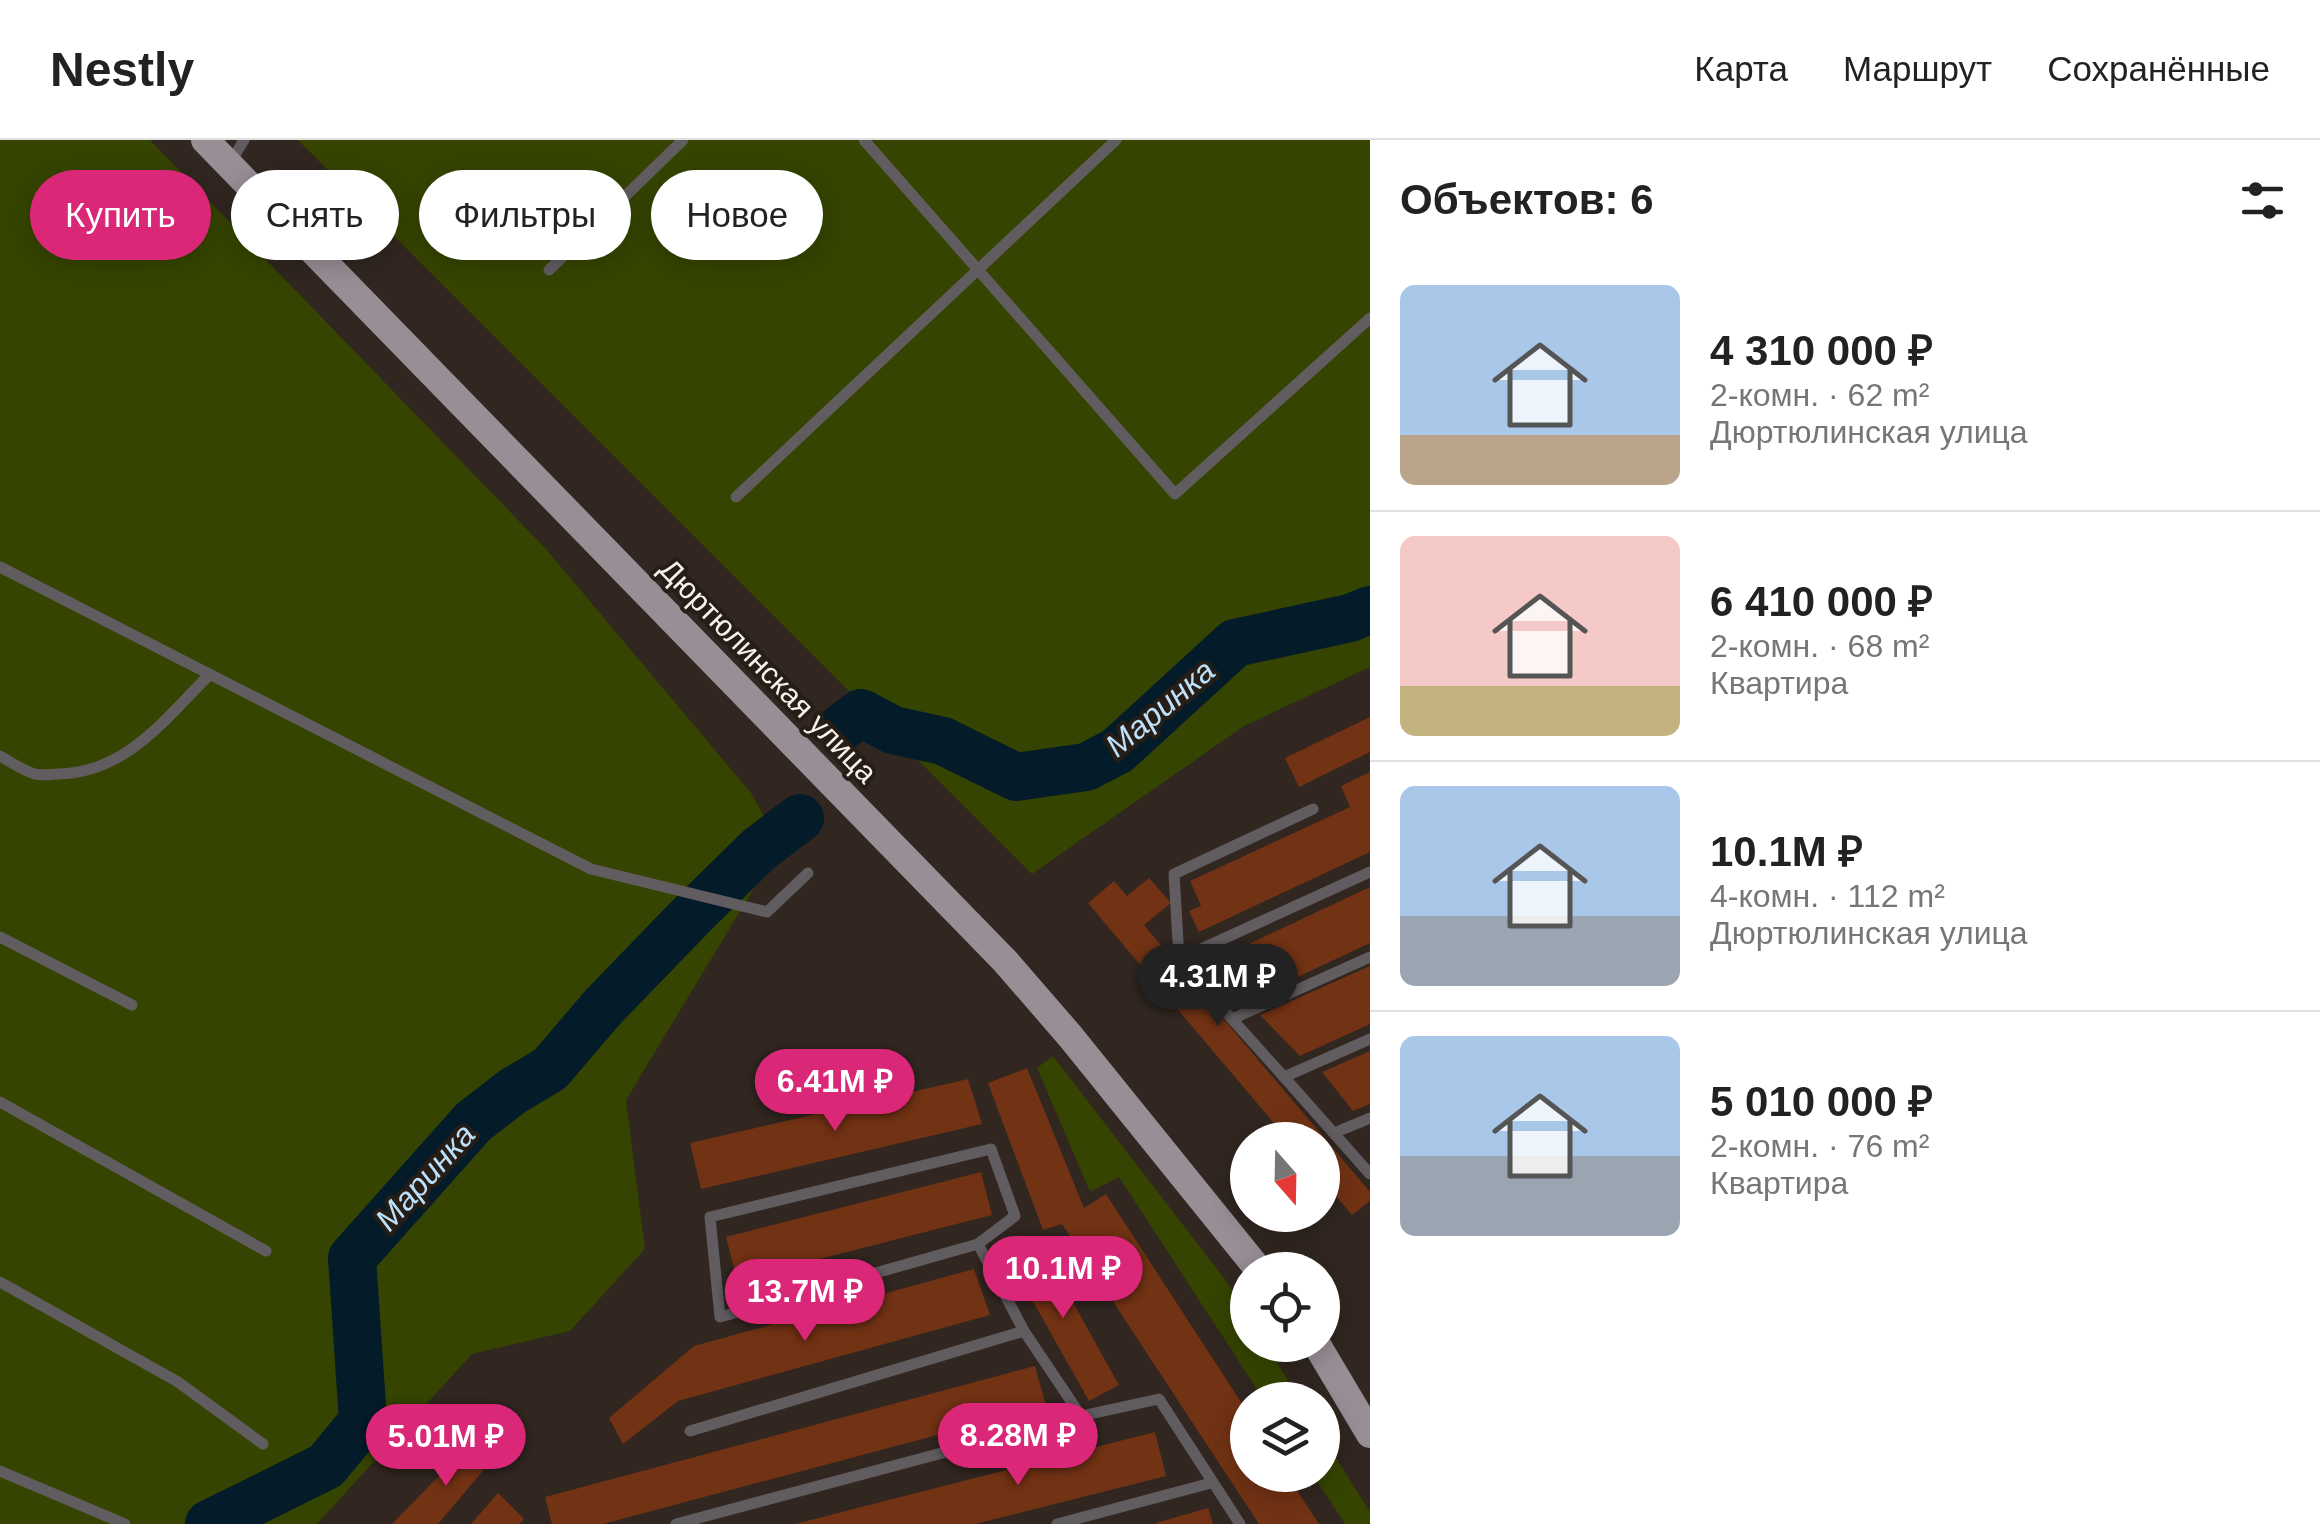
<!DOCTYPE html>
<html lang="ru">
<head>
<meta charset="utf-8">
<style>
  :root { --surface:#fff; --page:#f6f6f6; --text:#222; --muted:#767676; --line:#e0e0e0; --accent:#db2777 }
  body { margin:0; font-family:Helvetica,sans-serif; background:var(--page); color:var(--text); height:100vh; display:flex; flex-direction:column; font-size:38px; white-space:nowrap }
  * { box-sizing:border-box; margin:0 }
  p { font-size:32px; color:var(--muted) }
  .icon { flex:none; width:55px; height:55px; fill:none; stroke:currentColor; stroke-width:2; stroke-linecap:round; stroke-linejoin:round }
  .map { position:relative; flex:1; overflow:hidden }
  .side { display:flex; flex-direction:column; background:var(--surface); width:950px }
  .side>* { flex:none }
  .banner { position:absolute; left:30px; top:30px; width:950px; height:90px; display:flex; gap:20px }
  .needle { width:65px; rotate:160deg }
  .tools { position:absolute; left:1230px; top:982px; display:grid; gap:20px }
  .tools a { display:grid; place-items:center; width:110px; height:110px; border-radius:50%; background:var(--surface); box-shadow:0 5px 25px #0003; font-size:50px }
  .price { position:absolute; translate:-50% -85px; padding:0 22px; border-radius:35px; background:var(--accent); color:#fff; font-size:32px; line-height:65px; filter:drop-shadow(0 2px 5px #0008) }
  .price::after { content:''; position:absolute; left:50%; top:60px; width:30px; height:22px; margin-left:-15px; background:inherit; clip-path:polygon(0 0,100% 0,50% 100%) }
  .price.on { background:#222; color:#fff }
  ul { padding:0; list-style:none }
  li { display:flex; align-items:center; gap:30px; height:250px; padding:0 30px }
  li+li { border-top:2px solid var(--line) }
  li span { display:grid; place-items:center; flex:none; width:280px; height:200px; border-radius:15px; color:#555 }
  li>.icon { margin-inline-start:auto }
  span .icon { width:120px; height:120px; fill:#fffc; stroke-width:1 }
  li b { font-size:42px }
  h2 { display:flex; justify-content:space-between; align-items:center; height:120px; padding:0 30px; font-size:42px }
  .chip { padding:0 35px; border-radius:45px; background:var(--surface); box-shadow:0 5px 25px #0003; font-size:35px; line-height:90px }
  .chip.on { background:var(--accent); color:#fff }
  header { display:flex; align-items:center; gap:60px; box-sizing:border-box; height:140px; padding:0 50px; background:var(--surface); border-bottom:2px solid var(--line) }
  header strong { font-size:48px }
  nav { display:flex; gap:55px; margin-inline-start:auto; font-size:35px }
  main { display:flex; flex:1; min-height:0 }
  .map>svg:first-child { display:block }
  .green { fill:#354400 }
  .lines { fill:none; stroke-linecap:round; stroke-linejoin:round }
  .river { stroke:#041b29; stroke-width:48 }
  .building { fill:#723214 }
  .service { stroke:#615c60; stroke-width:11 }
  .primary { stroke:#988e96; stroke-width:28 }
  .labels { text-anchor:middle; stroke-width:8; stroke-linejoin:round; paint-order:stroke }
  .street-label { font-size:30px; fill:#f8f1ed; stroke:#271d17 }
  .water-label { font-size:32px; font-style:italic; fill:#bce1fa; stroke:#271d17 }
</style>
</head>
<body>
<header>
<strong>Nestly</strong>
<nav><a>Карта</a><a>Маршрут</a><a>Сохранённые</a></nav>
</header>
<main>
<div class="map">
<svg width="1370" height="1384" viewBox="0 0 1370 1384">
  <rect width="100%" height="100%" fill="#312620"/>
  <g class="green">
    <polygon points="0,0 150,0 546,409 751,653 780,705 626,960 645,1109 570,1191 472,1214 317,1384 0,1384"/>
    <polygon points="298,0 1370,0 1370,527 1244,586 1032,734"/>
    <polygon points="1053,916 1227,1142 1247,1175 1248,1205 1266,1205 1300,1260 1264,1260 1119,1037 1090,1052 1037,928"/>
    <polygon points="1323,1297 1370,1372 1370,1384 1345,1384 1313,1335 1322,1335"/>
  </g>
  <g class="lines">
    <g class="river">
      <polyline points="842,587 861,573 893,590 943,601 1016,637 1086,627 1117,611 1235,503 1350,478 1370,470"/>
      <polyline points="209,1384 326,1326 363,1281 352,1118 473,982 513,951 550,929 603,867 691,776 758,710 800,678"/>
    </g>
  </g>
  <g class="building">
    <polygon points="1370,577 1370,612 1299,647 1285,618"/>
    <polygon points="1370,632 1370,712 1199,792 1189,771 1201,766 1190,741 1350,667 1341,646"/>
    <polygon points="1149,738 1171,763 1144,785 1370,1052 1370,1061 1352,1075 1322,1040 1322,1000 1288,1000 1088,763 1114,741 1127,756"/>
    <polygon points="1370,747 1370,803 1240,864 1219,818"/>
    <polygon points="1370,826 1370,884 1300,916 1260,875"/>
    <polygon points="1370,911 1370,964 1353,971 1322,932"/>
    <polygon points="1027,928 1084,1068 1106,1054 1248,1273 1248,1335 1287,1335 1319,1384 1259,1384 1062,1084 1043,1090 988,943"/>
    <polygon points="968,939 982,984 701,1049 690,1003"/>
    <polygon points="981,1032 992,1075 737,1140 726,1097"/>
    <polygon points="1038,1100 1119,1245 1089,1261 1008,1117"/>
    <polygon points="974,1129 990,1175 678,1261 623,1304 609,1278 694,1206"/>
    <polygon points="1035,1226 1046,1266 603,1384 552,1384 545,1357"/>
    <polygon points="1155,1292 1166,1336 975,1384 795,1384"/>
    <polygon points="471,1303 492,1320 438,1384 392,1384"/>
    <polygon points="498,1353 524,1379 519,1384 471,1384"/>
    <polygon points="1208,1368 1213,1384 1157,1384 1156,1383"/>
  </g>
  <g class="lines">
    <g class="service">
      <polyline points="864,0 1175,354 1370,178"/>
      <polyline points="229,25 244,0"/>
      <polyline points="549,130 683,0"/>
      <polyline points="736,357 1116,0"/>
      <polyline points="0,427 591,729 767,772 808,733"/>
      <path d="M0 616C11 622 23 631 35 634 42 636 51 634 58 634 126 633 166 578 210 534"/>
      <polyline points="1370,732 1179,819 1232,879 1370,817"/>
      <polyline points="0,797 132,865"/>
      <polyline points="1179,819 1174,734 1313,669"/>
      <polyline points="1232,879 1284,937"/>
      <polyline points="1370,899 1284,937 1370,1034"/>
      <polyline points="0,962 266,1111"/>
      <polyline points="1334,993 1370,978"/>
      <polygon points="991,1009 1015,1076 978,1104 720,1177 710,1077"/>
      <polyline points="978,1104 1024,1191 1081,1276"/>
      <polyline points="0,1142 178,1242 263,1304"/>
      <polyline points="690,1291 1024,1191"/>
      <polyline points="0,1331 125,1384"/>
      <polyline points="676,1384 1081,1276 1159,1259 1240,1384"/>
      <polyline points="1057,1384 1211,1343"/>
    </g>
    <g class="primary">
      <polyline points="205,0 1005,821 1070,896 1259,1130"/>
      <polyline points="1317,1205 1370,1294"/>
    </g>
  </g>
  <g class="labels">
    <g class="street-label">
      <text transform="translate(768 531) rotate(46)" y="10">Дюртюлинская улица</text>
    </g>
    <g class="water-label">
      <text transform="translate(1160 568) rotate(-40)" y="11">Маринка</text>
      <text transform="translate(425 1037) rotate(-48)" y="11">Маринка</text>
    </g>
  </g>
</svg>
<div class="tools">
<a><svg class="needle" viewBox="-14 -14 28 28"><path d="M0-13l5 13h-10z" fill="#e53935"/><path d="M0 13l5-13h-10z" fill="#767676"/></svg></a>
<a><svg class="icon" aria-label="locate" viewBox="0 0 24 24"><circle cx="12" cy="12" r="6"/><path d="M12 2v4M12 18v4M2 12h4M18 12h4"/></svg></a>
<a><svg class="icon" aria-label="layers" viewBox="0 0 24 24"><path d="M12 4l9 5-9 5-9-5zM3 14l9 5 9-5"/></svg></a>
</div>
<b class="price on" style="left:1218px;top:889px">4.31M ₽</b>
<b class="price" style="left:835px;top:994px">6.41M ₽</b>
<b class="price" style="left:1063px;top:1181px">10.1M ₽</b>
<b class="price" style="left:805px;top:1204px">13.7M ₽</b>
<b class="price" style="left:1018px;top:1348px">8.28M ₽</b>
<b class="price" style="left:446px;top:1349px">5.01M ₽</b>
<div class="banner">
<a class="chip on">Купить</a>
<a class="chip">Снять</a>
<a class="chip">Фильтры</a>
<a class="chip">Новое</a>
</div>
</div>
<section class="side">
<h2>Объектов: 6<svg class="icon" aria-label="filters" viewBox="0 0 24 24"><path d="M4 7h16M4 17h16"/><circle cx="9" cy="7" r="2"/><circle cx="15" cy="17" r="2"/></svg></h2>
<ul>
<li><span style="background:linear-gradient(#a9c7e8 75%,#b9a48a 0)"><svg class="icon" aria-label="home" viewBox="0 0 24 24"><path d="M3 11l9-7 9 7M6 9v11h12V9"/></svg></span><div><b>4 310 000 ₽</b><p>2-комн. · 62 m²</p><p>Дюртюлинская улица</p></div></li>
<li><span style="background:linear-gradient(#f6c9c9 75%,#c2b280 0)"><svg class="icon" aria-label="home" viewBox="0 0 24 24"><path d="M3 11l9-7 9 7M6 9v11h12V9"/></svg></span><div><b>6 410 000 ₽</b><p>2-комн. · 68 m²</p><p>Квартира</p></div></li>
<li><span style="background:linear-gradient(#a9c7e8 65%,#9aa5b1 0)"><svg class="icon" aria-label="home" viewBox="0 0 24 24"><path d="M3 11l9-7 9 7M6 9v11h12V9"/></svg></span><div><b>10.1M ₽</b><p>4-комн. · 112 m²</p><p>Дюртюлинская улица</p></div></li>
<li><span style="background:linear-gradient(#a9c7e8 60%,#9aa5b1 0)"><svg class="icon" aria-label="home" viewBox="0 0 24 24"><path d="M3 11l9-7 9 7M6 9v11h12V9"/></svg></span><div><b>5 010 000 ₽</b><p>2-комн. · 76 m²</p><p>Квартира</p></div></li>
</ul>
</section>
</main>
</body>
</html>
